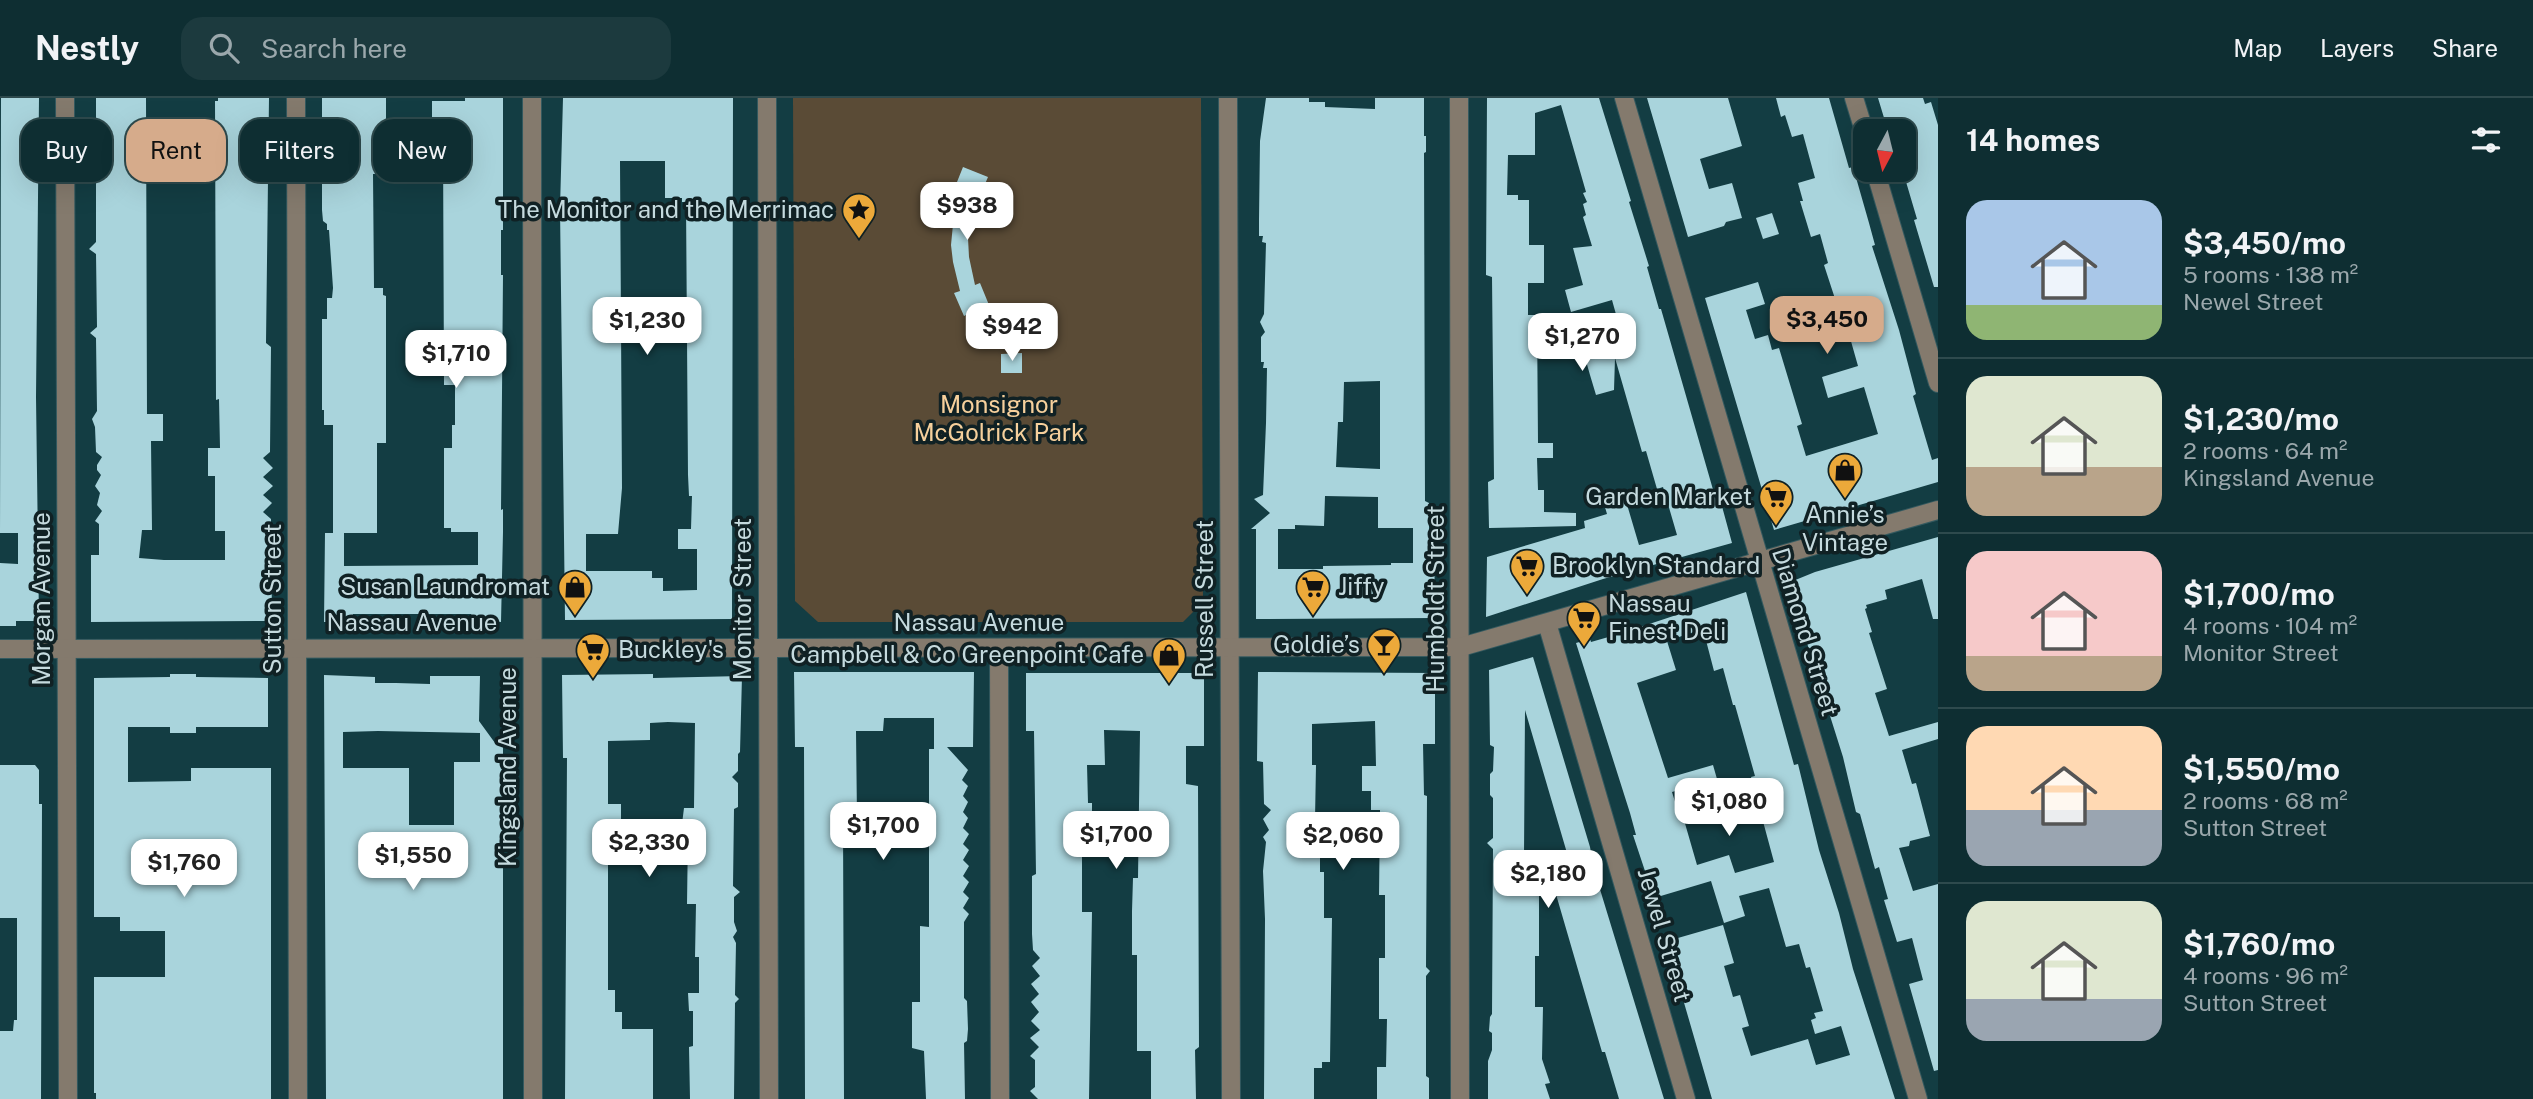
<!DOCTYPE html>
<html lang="en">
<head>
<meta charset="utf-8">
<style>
  :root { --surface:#0e2e32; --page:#1c3a3e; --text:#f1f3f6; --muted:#9ba8ac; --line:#2e4a4d; --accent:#d6ab8b }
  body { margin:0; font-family:"Public Sans",sans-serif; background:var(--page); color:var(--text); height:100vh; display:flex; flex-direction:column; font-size:26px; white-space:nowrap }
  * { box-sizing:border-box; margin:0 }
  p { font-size:23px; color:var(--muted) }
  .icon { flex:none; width:38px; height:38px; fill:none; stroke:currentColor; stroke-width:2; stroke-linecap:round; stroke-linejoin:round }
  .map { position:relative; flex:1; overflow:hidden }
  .sheet { display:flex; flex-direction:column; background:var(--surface); width:595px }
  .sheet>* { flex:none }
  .guide { position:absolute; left:21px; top:21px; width:665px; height:63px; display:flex; gap:14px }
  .needle { width:46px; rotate:187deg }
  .fabs { position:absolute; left:1853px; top:21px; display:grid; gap:14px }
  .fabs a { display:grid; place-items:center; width:63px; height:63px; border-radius:14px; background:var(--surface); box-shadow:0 7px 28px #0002,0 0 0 2px var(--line); font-size:35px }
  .price { position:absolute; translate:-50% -60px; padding:0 16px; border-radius:14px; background:#fff; color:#222; font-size:23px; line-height:46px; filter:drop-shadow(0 2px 4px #0008) }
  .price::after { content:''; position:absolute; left:50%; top:42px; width:21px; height:16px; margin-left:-10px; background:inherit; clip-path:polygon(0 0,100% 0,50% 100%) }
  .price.current { background:var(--accent); color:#111 }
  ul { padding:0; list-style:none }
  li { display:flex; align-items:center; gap:21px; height:175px; padding:0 28px }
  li+li { border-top:2px solid var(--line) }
  li span { display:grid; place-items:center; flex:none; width:196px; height:140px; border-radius:21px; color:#555 }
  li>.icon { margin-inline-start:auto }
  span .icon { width:84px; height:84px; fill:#fffc; stroke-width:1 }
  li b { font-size:30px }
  h2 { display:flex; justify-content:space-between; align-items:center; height:84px; padding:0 28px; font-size:30px }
  .pill { padding:0 24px; border-radius:21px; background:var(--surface); box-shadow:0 7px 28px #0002,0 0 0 2px var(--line); font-size:24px; line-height:63px }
  .pill.current { background:var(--accent); color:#111 }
  header { display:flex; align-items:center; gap:42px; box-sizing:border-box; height:98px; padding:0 35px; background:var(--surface); border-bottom:2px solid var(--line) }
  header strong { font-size:33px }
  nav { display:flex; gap:38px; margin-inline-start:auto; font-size:24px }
  .search { width:490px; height:63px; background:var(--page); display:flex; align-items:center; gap:18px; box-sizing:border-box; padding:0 24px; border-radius:21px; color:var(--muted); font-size:26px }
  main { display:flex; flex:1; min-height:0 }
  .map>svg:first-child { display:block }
  .green { fill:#5a4b36 }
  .building { fill:#a9d4dc; fill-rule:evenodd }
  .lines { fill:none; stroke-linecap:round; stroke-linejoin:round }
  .minor-casing { stroke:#33595f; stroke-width:20 }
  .minor { stroke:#847a6d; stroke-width:18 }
  .labels { text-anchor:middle; stroke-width:7; stroke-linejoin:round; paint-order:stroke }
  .poi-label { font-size:24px; fill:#c5dade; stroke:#102124; text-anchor:end }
  .park-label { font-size:24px; fill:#f6d09c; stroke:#102124 }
  .street-label { font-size:24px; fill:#c5dade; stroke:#102124 }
</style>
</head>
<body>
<header>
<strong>Nestly</strong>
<div class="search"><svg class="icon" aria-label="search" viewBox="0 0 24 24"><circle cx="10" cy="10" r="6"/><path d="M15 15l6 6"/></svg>Search here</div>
<nav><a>Map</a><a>Layers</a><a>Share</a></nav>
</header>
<main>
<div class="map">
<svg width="1938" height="1001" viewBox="0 0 1938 1001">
  <rect width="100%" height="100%" fill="#133d43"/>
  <polygon class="green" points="793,0 1201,0 1203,504 1183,524 818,524 795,503"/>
  <g class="building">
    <polygon points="1,0 39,0 36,299 39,523 16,523 16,528 0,528 0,465 18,466 18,435 0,435"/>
    <polygon points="96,0 146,0 147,316 163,316 163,343 151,343 152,432 142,432 139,460 164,462 225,462 225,433 215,433 215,378 208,378 208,350 220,350 219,301 216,302 215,3 218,3 218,0 269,0 266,245 271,249 270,354 263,360 273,370 263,379 273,388 263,397 272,405 263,414 271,421 272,523 91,524 91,457 99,457 99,426 95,423 102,413 97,407 100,395 95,388 101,377 97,372 97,367 102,359 96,354 95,329 92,321 97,313 96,240 90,235 97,229 96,156 89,151 96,144 96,72 87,66 96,61"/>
    <polygon points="322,0 386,0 386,76 373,76 374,190 383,190 383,197 386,198 386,345 377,345 377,435 333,435 333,327 324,327 324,312 322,312 322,221 327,221 327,200 332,200 333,190 329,132 327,132 327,126 323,123 322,112"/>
    <polygon points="465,0 503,0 503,132 501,132 501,177 503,177 501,412 503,411 503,434 501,524 474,523 471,516 353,516 350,524 324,524 325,435 344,435 344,468 478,467 478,434 451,434 451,430 444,430 444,350 452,350 452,327 455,327 455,287 444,287 443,39 432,39 432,3 465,3"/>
    <path d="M563 0H733L732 521 565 522 560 110ZM620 63H665V100H682V104H686L688 377 689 398H692L691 431H678V451H697V492L663 493V480H652V473H586V436H618L622 390Z"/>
    <path d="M1266 0H1309V4H1325V9L1375 11V0H1424V38H1426V54L1424 55 1425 403 1429 405V433H1434L1435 520 1256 521V431H1251L1270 415 1254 401 1263 397 1266 325 1267 270H1263L1264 264H1261V239L1265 234 1260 224 1264 216 1266 145 1262 144 1263 138H1259V121L1260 43ZM1380 283V371L1336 369 1338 324H1343L1344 284ZM1325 398 1378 399V430H1413V465H1391V467L1323 468V471H1278V431H1295V427L1324 428Z"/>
    <polygon points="1487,0 1599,0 1631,103 1629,104 1649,168 1647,169 1659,211 1661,211 1716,402 1720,401 1732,445 1603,481 1486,519 1487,459 1585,430 1584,423 1607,416 1602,399 1623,393 1639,447 1677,437 1663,389 1657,391 1646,353 1642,354 1615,260 1614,292 1596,297 1590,277 1584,256 1624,245 1612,202 1571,214 1565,192 1583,187 1573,150 1592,148 1583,119 1586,117 1583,106 1587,104 1583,95 1586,94 1561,7 1535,15 1535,57 1508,57 1507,97 1518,97 1518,102 1529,102 1529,147 1544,147 1544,185 1528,185 1528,217 1537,217 1538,345 1553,345 1553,360 1537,360 1538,392 1544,392 1544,414 1576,415 1576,428 1489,430 1488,384 1494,381 1492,179 1486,177"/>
    <polygon points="1647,0 1728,0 1742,48 1700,61 1709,91 1732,85 1742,120 1726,124 1724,128 1688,139"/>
    <polygon points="1776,0 1829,0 1849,70 1853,69 1869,125 1875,147 1872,148 1899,232 1916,296 1913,298 1932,362 1938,360 1938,384 1774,432 1705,200 1758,184 1765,206 1746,212 1755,241 1768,237 1772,252 1779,250 1802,326 1797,328 1806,358 1878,336 1864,289 1828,300 1822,279 1858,268 1843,215 1840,216 1824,167 1828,165 1820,136 1811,139 1800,103 1803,103 1798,85 1815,80 1803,36 1792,39 1785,17 1781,19"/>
    <polygon points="1878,0 1923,0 1925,6 1931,4 1938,27 1938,189 1934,189 1914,122 1917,121 1904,77 1904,33 1888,33"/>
    <polygon points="963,69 988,79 979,100 975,98 968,140 969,159 975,187 980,185 989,207 964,218 954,195 960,193 953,164 951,147 954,116 961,92 955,89"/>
    <polygon points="1772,115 1779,136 1763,141 1756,120"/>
    <polygon points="1022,255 1022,275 1001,275 1001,256"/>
    <polygon points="1938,439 1938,521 1933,521 1922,481 1885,492 1887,501 1866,507 1867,510 1865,511 1872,534 1869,535 1887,591 1875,595 1889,638 1938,624 1938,641 1902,652 1912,686 1916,685 1930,738 1910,743 1909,748 1899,750 1913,793 1938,786 1938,972 1934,973 1909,886 1923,882 1912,840 1897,844 1884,802 1888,801 1879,769 1875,771 1860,716 1856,714 1843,659 1807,545 1805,546 1788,485 1815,474"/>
    <path d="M1746 494 1794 667 1798 666 1819 752 1839 815 1853 871 1895 1001H1712L1678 884 1676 885 1664 844 1723 827 1734 865 1724 868 1733 899 1740 897 1749 928 1742 930 1751 958 1808 941 1816 967 1850 957 1841 928 1815 936 1811 922 1816 920 1814 915 1823 913 1810 869 1806 870 1799 846 1786 849 1769 790 1739 798 1745 818 1724 825 1711 783 1654 800 1633 737H1636L1630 715 1576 545 1590 541 1591 544 1619 536ZM1703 531 1714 573 1723 570 1733 607H1735L1755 678 1751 679 1774 764 1735 775 1729 757 1697 767 1684 722 1681 723 1672 694 1717 681 1713 667 1668 680 1637 585 1676 572 1667 543Z"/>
    <polygon points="1533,559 1590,749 1595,775 1664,1001 1619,1001 1605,954 1602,954 1546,762 1567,755 1525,612 1524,757 1529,757 1529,767 1539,764 1539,858 1535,858 1535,909 1543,909 1542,961 1550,985 1545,986 1550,1001 1488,1001 1488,963 1492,952 1492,935 1489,933 1490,919 1492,916 1493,751 1487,745 1493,740 1493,700 1490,697 1490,676 1493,673 1494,649 1490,647 1489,572"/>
    <polygon points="794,574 974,574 973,649 947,649 968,672 962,682 968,688 963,698 968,704 963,714 968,720 963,730 969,736 963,746 969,752 963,762 969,768 963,778 969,784 963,794 969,800 963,810 969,816 964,824 964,900 967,903 968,931 967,943 964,945 965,1001 926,1001 924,953 912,950 912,904 920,904 920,828 929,829 929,651 934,651 934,620 884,620 883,633 856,633 857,720 843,720 844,1001 805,1001 804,649 795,649"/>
    <polygon points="1258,574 1435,575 1435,646 1423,646 1424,697 1427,698 1426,869 1430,873 1426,878 1426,978 1429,980 1429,1001 1377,1001 1377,969 1386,969 1387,921 1379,921 1379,860 1385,860 1385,797 1379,797 1380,712 1371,712 1371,693 1362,693 1362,668 1376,668 1375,623 1312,626 1312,667 1316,667 1315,721 1320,721 1320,774 1324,774 1324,820 1332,820 1330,964 1322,964 1322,970 1314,970 1314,1001 1264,1001 1265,821 1263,773 1266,744 1263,739 1269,732 1263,721 1271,712 1264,706 1263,664 1257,663"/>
    <polygon points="1026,575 1204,575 1204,648 1186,648 1186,686 1198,688 1199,949 1195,952 1196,1001 1151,1001 1151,953 1137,953 1137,857 1132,857 1132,813 1133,780 1138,780 1140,633 1104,632 1105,667 1087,667 1088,705 1092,705 1092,719 1101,719 1101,735 1082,735 1082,814 1092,814 1089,1001 1038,1001 1030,993 1035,989 1035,962 1030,958 1039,949 1030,940 1040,932 1031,923 1039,914 1031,904 1039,896 1031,886 1040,878 1032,868 1040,860 1033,852 1032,836 1032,778 1036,776 1034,633 1026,633"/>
    <polygon points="170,576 196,576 196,579 268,580 268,629 196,629 196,635 170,635 170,629 128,629 128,684 191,683 191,670 271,670 271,1001 96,1001 96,995 94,995 94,879 165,879 165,833 120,833 120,819 94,819 94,580 170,579"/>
    <polygon points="653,576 653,580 742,578 740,654 738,656 738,673 732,679 738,685 738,709 734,711 733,788 740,794 734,799 734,824 737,833 733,839 736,845 735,897 739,901 735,905 734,1001 690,1001 689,949 693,948 693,913 689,913 688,895 699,895 699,859 695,859 696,806 687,806 688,734 681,734 684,710 694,710 695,625 668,624 650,625 650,642 608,643 608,706 621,706 621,722 608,722 608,892 615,892 615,914 622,914 622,931 653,931 653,1001 565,1001 567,660 563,660 562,577"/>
    <path d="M324 577 375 579V585H396L430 586V578H480L479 623 495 645H503V1001H326ZM378 633 480 635V664H454V727H409V670H343V634Z"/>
    <polygon points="0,667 35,667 39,672 39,706 42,706 41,1001 0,1001 0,933 13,933 14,922 17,922 17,820 0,820"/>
  </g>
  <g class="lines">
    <g class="minor-casing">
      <g id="minor">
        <polyline points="65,0 68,1001"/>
        <polyline points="296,0 298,1001"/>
        <polyline points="532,0 533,1001"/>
        <polyline points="767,0 769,1001"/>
        <polyline points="1228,0 1231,1001"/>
        <polyline points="1459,0 1460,1001"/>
        <polyline points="1624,0 1918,1001"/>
        <polyline points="1854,0 1866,39"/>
        <polyline points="1875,72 1938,285"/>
        <polyline points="1547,525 1686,1001"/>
        <polyline points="999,550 1000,1001"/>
        <polyline points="0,551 1461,549 1938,412"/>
      </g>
    </g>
    <use href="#minor" class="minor"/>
  </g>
  <defs>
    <g id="sight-pin" transform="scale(1.75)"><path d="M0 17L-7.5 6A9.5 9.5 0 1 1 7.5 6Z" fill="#eca93a" stroke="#102124"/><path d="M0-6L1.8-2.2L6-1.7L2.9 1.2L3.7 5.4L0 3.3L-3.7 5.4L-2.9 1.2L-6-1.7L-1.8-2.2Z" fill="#111"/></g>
    <g id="shop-pin" transform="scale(1.75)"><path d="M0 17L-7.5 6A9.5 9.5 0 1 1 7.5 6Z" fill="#eca93a" stroke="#102124"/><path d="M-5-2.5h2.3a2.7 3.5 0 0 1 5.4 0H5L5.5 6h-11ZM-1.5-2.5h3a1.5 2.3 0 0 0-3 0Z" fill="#111"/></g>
    <g id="supermarket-pin" transform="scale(1.75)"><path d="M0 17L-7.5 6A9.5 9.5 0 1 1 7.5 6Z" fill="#eca93a" stroke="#102124"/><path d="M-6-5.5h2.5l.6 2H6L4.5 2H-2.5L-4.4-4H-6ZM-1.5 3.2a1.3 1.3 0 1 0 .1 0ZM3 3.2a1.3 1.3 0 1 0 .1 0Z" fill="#111"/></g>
    <g id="bar-pin" transform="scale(1.75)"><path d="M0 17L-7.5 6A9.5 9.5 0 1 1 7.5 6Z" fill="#eca93a" stroke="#102124"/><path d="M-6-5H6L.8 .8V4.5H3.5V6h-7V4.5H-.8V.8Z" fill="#111"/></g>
  </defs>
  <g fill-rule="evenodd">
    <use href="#sight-pin" x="859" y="112"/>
    <use href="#shop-pin" x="1845" y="372"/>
    <use href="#supermarket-pin" x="1776" y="399"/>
    <use href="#supermarket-pin" x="1527" y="468"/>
    <use href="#shop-pin" x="575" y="489"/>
    <use href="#supermarket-pin" x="1313" y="489"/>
    <use href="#supermarket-pin" x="1584" y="520"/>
    <use href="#bar-pin" x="1384" y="547"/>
    <use href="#supermarket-pin" x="593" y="552"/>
    <use href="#shop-pin" x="1169" y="557"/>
  </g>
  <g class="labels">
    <g class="poi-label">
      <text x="834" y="120">The Monitor and the Merrimac</text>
      <text x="1752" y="407">Garden Market</text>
      <text x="1845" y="425" text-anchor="middle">Annie’s<tspan x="1845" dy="28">Vintage</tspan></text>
      <text x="1552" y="476" text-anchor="start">Brooklyn Standard</text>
      <text x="550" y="497">Susan Laundromat</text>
      <text x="1338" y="497" text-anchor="start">Jiffy</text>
      <text x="1608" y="514" text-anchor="start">Nassau<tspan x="1608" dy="28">Finest Deli</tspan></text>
      <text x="1360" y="555">Goldie’s</text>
      <text x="618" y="560" text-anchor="start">Buckley's</text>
      <text x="1144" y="565">Campbell &amp; Co Greenpoint Cafe</text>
    </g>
    <g class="park-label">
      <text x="999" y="315">Monsignor<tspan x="999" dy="28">McGolrick Park</tspan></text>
    </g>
    <g class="street-label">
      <text transform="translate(42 501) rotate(-90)" y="8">Morgan Avenue</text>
      <text transform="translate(273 501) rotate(-90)" y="8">Sutton Street</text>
      <text transform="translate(743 501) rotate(-90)" y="8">Monitor Street</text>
      <text transform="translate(1205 501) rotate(-90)" y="8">Russell Street</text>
      <text transform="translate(1436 501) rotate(-90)" y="8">Humboldt Street</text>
      <text x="412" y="533">Nassau Avenue</text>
      <text x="979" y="533">Nassau Avenue</text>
      <text transform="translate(1805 534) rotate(73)" y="8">Diamond Street</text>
      <text transform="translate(508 669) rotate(-90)" y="8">Kingsland Avenue</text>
      <text transform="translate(1664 837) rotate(74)" y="8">Jewel Street</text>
    </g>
  </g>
</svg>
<div class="fabs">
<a><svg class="needle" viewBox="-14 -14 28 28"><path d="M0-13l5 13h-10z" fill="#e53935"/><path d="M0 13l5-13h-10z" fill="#9ba8ac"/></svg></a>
</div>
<b class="price" style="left:967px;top:144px">$938</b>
<b class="price current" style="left:1827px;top:258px">$3,450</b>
<b class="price" style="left:647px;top:259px">$1,230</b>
<b class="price" style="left:1012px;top:265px">$942</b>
<b class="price" style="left:1582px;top:275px">$1,270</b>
<b class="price" style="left:456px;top:292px">$1,710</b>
<b class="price" style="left:1729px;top:740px">$1,080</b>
<b class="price" style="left:883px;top:764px">$1,700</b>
<b class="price" style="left:1116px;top:773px">$1,700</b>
<b class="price" style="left:1343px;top:774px">$2,060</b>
<b class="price" style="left:649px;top:781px">$2,330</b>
<b class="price" style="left:413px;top:794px">$1,550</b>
<b class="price" style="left:184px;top:801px">$1,760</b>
<b class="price" style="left:1548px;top:812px">$2,180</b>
<div class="guide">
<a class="pill">Buy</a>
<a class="pill current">Rent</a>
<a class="pill">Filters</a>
<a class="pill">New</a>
</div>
</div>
<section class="sheet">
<h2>14 homes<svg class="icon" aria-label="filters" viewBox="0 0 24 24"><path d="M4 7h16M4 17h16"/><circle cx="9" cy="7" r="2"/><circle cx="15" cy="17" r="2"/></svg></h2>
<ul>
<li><span style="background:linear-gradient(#a9c7e8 75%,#8fb573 0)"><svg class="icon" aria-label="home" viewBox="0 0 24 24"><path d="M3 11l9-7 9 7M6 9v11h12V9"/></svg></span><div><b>$3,450/mo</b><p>5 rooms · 138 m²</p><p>Newel Street</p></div></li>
<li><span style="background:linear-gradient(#dfe7d0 65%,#b9a48a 0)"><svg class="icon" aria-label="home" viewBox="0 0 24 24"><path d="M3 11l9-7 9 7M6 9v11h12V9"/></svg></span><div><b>$1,230/mo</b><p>2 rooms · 64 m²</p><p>Kingsland Avenue</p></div></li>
<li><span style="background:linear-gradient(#f6c9c9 75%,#b9a48a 0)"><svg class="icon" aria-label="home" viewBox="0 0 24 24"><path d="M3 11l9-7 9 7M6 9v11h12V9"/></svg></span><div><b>$1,700/mo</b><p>4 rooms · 104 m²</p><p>Monitor Street</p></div></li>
<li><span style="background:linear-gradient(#ffd9b3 60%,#9aa5b1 0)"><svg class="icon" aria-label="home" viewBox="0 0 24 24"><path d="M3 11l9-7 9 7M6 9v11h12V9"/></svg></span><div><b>$1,550/mo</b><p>2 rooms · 68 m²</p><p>Sutton Street</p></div></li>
<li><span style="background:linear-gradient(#dfe7d0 70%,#9aa5b1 0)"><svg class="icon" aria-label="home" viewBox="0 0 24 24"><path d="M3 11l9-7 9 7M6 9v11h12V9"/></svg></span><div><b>$1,760/mo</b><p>4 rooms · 96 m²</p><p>Sutton Street</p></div></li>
</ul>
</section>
</main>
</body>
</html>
